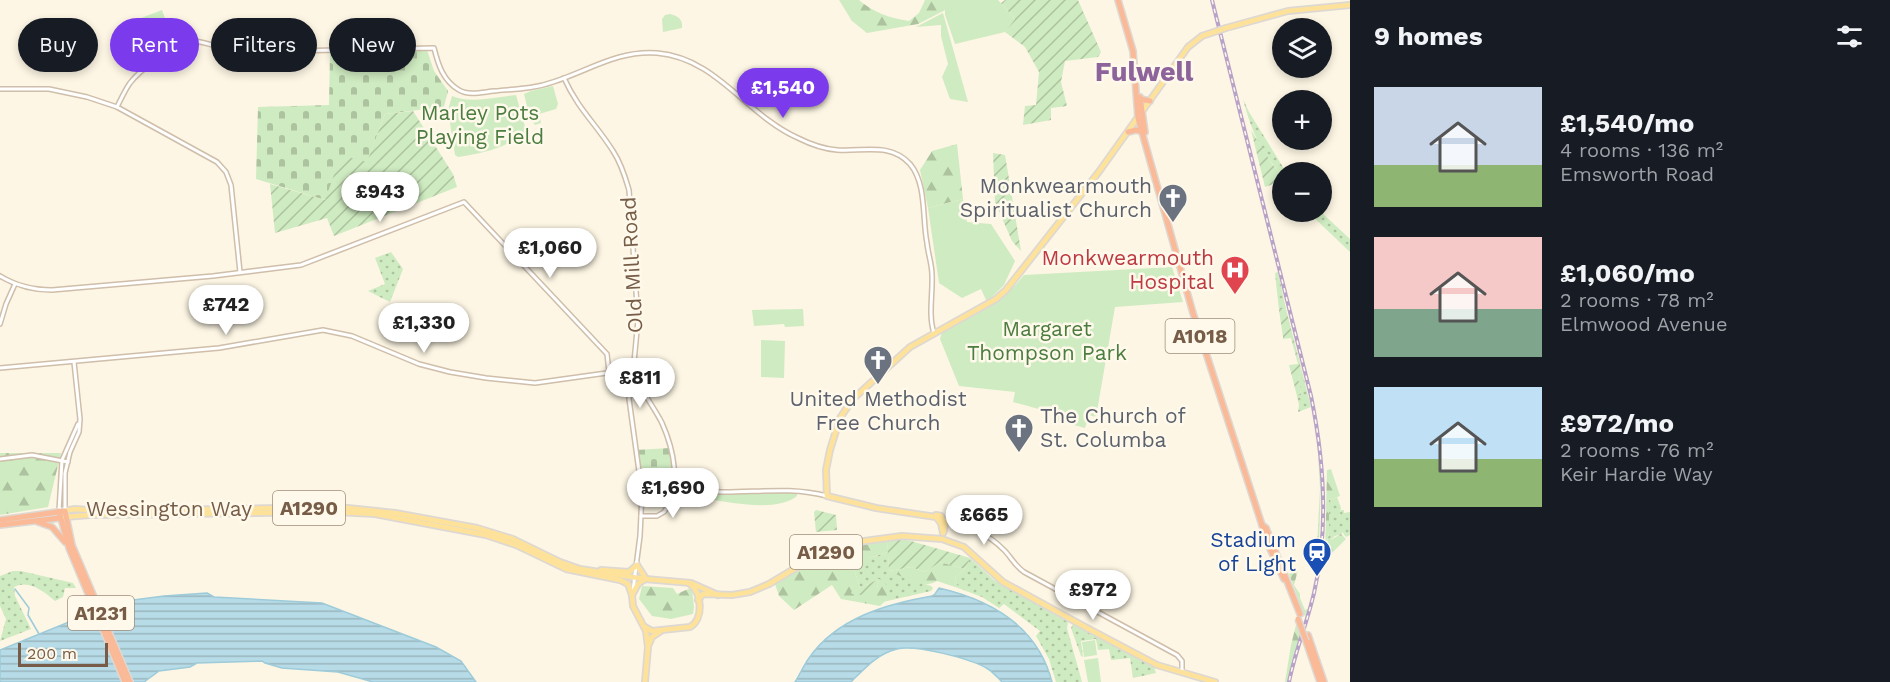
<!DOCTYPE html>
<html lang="en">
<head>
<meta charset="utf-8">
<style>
  :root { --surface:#171b24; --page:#20242c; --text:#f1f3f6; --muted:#9ea1a6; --accent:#7c3aed }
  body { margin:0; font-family:"Work Sans",sans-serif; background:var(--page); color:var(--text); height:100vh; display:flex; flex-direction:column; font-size:22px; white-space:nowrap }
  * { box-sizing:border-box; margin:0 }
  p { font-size:20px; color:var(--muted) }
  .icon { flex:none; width:33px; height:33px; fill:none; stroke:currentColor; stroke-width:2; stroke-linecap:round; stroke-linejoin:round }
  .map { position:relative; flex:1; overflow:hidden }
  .panel { display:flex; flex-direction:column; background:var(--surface); width:540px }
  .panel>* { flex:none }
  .guide { position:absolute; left:18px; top:18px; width:570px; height:54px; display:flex; gap:12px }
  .controls { position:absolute; left:1272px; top:18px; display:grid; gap:12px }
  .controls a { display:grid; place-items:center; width:60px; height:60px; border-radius:50%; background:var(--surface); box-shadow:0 3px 9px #0003; font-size:30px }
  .scale { position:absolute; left:18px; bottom:15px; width:90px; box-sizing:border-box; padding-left:6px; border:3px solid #775d48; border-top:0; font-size:16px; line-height:21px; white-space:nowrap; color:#775d48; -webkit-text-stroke:4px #fff9eb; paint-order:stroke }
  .price { position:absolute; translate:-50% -51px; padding:0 14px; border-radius:21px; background:#fff; color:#222; font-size:20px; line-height:39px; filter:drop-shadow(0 2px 3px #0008) }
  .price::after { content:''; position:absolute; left:50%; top:36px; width:18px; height:14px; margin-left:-9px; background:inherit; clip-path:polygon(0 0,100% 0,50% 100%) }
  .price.current { background:var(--accent); color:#fff }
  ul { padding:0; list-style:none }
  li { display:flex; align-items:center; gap:18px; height:150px; padding:0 24px }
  li span { display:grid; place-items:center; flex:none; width:168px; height:120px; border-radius:0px; color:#555 }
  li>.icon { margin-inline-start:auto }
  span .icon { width:72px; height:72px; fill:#fffc; stroke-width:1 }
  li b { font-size:26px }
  h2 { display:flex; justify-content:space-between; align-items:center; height:72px; padding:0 24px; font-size:26px }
  .tag { padding:0 21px; border-radius:27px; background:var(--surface); box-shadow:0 3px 9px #0003; font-size:21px; line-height:54px }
  .tag.current { background:var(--accent); color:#fff }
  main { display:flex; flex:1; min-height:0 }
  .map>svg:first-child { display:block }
  .grass { fill:url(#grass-dots) }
  .forest { fill:url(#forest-firs) }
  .cemetery { fill:url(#cemetery-stones) }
  .park { fill:#cfebc1 }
  .garden { fill:url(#garden-furrows) }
  .water { fill:url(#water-rules); stroke:#9dcbda; stroke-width:1.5 }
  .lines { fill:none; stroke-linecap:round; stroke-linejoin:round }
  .stream { stroke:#9dcbda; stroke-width:1.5 }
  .minor-casing { stroke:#cfbeaa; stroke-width:6 }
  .major-casing { stroke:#ded8d3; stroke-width:8 }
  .highway-casing { stroke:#ded8d3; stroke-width:8 }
  .minor { stroke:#fff; stroke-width:3 }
  .major { stroke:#fee29a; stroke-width:4.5 }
  .highway { stroke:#faba98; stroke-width:5 }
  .rail-casing { stroke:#b9a2c7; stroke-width:4 }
  .rail { stroke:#fff9eb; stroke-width:1.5; stroke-dasharray:4.5; stroke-linecap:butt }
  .major-bridge-casing { stroke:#ded8d3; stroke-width:8; stroke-linecap:butt }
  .highway-bridge-casing { stroke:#ded8d3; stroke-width:8; stroke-linecap:butt }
  .major-bridge { stroke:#fee29a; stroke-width:4.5 }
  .highway-bridge { stroke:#faba98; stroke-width:5 }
  .labels { text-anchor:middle; stroke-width:5; stroke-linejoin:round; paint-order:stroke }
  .shield { fill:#fff9eb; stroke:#a08c79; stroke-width:1.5 }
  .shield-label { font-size:20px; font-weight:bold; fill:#775d48 }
  .park-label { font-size:21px; fill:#4c7d40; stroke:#fff9eb }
  .worship-label { font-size:21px; fill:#5b616d; stroke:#fff9eb; text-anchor:end }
  .health-label { font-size:21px; fill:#be3a42; stroke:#fff9eb; text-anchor:end }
  .street-label { font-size:21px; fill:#775d48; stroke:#fff9eb }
  .transit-label { font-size:21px; fill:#164399; stroke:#fff9eb; text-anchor:end }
  .district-label { font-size:27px; font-weight:bold; fill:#8d639b; stroke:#fff9eb }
</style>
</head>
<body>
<main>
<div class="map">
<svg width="1350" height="682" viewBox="0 0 1350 682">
  <defs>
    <pattern id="grass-dots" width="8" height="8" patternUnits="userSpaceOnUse" patternTransform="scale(1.5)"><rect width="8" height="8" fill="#cfebc1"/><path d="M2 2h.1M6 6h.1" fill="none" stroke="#adc29f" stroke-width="1.8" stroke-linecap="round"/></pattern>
    <pattern id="forest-firs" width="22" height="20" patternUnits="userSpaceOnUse" patternTransform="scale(1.5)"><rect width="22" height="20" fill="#cfebc1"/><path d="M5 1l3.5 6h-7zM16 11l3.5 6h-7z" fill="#adc29f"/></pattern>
    <pattern id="cemetery-stones" width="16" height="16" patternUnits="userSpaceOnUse" patternTransform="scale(1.5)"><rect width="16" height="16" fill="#cfebc1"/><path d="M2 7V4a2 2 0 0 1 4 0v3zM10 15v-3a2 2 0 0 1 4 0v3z" fill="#adc29f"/></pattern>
    <pattern id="garden-furrows" width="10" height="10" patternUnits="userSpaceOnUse" patternTransform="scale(1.5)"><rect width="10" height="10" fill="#cfebc1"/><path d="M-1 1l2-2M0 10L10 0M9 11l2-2" fill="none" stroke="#adc29f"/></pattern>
    <pattern id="water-rules" width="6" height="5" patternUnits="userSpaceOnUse" patternTransform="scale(1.5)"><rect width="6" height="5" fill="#b7dce8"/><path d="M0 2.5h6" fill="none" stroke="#9ab6be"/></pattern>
  </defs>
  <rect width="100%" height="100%" fill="#fdf6e4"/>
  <g class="grass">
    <path d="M1243 99 1249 112 1286 172H1282V175C1260 151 1251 130 1243 99Z"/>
    <polygon points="1308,212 1321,212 1350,239 1350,252"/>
    <polygon points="391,252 403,269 390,302 368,291 385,284 375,258"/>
    <polygon points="1278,272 1286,309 1279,310 1275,273"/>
    <polygon points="1300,363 1311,407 1298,412 1299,405 1297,396 1301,395 1298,377 1301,376"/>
    <polygon points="1318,451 1321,479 1319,549 1317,546 1320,489"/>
    <polygon points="1337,497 1341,508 1338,521 1341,510 1344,510 1344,513 1350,512 1350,535 1346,537 1342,532 1342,534 1335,536 1327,543 1329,533 1329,500"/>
    <polygon points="888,552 889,571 931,586 933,588 931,591 883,602 887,599 879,579 860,588 851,560 852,558 869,558"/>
    <polygon points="970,558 994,580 1068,622 1067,628 1082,682 1056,682 1049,659 1036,636 1040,631 1004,604 999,608 982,597 958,588 955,577 965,569"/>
    <path d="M13 571H21L73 583 76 588H65L63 597 55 601C44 591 28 579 14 587L15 596 31 629 0 641 6 619 0 606V576Z"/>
    <polygon points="1073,624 1154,667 1156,673 1133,678 1130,658 1111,660 1109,649 1098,650 1096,639 1081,641 1083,657 1081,656 1071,628"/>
  </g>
  <g class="forest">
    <path d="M839 0H859C874 13 890 18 909 21L919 13 925 0H969L953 6 918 24 867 33 852 21Z"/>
    <polygon points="957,144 963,199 928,208 920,170 932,151"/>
    <polygon points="0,453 61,453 48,507 0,515"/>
    <polygon points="1331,469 1340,496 1329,500 1329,533 1327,542 1341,534 1346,539 1328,557 1325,555 1327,470"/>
    <path d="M887 540 888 552 869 558H853L851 560 860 588 852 592 877 589 879 579 888 586 887 599 880 606 841 599 832 585 794 610 779 596 775 584C810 562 845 541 887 540Z"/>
    <path d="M940 562 965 569 955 577 958 588 937 581C924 590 902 576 889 571L911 567 925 572Z"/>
    <polygon points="1298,570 1294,585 1300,594 1300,598 1305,610 1308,609 1305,617 1289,574"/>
    <polygon points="642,586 673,588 677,594 688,589 692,589 694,607 693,614 671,619 652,616 639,599"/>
    <polygon points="1296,625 1301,633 1288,682 1285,682 1291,645"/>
  </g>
  <g class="cemetery">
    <polygon points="427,50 434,71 448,91 444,107 385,114 367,163 325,200 256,179 258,107 329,105 330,52"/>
    <path d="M670 448C675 464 676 480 671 496L641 497 636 450Z"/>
  </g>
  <g class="park">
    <polygon points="945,0 998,0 1015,19 1005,32 955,44 945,15"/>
    <polygon points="162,10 167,24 142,34 136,20"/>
    <polygon points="943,13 968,102 950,99 942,77 948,64 941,36 941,25 916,27"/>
    <path d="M670 14C678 16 683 19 682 28L663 32 662 19 665 15Z"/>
    <polygon points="553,86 558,104 556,109 539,114 541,123 535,125 530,118 524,94 531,91"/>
    <path d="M516 95 526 130C509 148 482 153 458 157L455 155 448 110 452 96C471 104 496 97 516 95Z"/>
    <polygon points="963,199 967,222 991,224 1015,261 1004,285 987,302 981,289 962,298 939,283 928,208"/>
    <path d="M1172 267 1183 302 1115 307 1096 417 1089 415 1085 428 1052 419 1053 413 1013 402 1015 392 959 386 940 339 942 332C975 315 1000 305 1024 275Z"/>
    <polygon points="803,309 804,326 785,327 784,324 754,326 752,310"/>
    <polygon points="761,340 785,341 784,378 761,377"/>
    <path d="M709 491H797V496C778 512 732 503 709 499Z"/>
    <polygon points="1095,640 1097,655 1084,657 1082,642"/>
    <polygon points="1098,658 1101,682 1088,682 1084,660"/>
  </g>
  <g class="garden">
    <polygon points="1005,0 1078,0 1101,52 1098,57 1065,61 1061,82 1067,106 1051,108 1051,120 1023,125 1025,106 1036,105 1039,72 1025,47 1005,32 1015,19 1001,3"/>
    <polygon points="413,111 453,174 457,187 334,236 327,218 275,233 270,184 325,200 341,155 367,162 385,114"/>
    <polygon points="1251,130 1272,164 1282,175 1282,181 1265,187"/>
    <polygon points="993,153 1005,155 1021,251 1012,241 995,202"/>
    <polygon points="1286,309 1300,363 1301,376 1298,377 1301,395 1297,396 1289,365 1298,364 1291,338 1283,339 1283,337 1279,310"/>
    <polygon points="816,510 836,515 837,530 816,532 814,512"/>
    <polygon points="901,539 911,541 970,558 965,569 940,562 925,572 911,567 889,571 887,540"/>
    <polygon points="879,579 877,589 862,595 852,594 851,592"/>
  </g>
  <g class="water">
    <path d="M939 588C991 600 1038 627 1052 682H1002C998 678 993 672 988 669 972 659 915 644 897 649 877 654 865 668 851 682H795C800 674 804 665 809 658 837 618 886 604 932 596L935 594Z"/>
    <polygon points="207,593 214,597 322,603 436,647 461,661 476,682 373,682 338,672 282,668 265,663 262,661 197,663 190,667 159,671 144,682 0,682 0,650 118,602 164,596"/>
  </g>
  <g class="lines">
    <polyline class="stream" points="15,589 29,608 28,615 39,634"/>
    <g class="minor-casing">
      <g id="minor">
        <path d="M564 78C578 109 596 124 613 151 621 163 625 176 629 190L638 320 634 362"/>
        <polyline points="0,89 49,89 87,97 117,107 217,162 226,172 231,185 240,272"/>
        <path d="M117 107C121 99 125 90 130 83 139 71 177 41 192 41 207 41 222 50 237 52L434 48C438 64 443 81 459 90 469 96 483 92 494 91 514 89 534 89 553 82 588 71 618 50 657 53 717 58 746 115 798 138 810 144 824 149 837 150 863 152 890 142 910 164 927 184 922 219 927 243 928 254 932 264 932 275 933 294 928 315 934 333"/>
        <path d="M0 276C17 286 32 290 52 290L213 276 301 265 464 202 607 354 609 372"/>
        <polyline points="0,324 6,304 15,284"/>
        <circle cx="633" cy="373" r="12"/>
        <polyline points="0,368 219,348 323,330 352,336 419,364 450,372 486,378 535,383 621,371"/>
        <path d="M639 383C646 398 655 409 662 423 674 450 682 487 664 512L657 516H641"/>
        <polyline points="630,384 629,399 642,493 640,536 633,590"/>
        <polyline points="0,459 32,455 68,462"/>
        <path d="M675 484C691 487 708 493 725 492 760 492 792 487 827 496"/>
        <polyline points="65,510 65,473 70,452 79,432 80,419 74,362"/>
        <polyline points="59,511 62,460 78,424"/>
        <path d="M944 520C969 528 984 530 1004 550 1011 557 1015 566 1024 572L1177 655 1182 661V672"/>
      </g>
    </g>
    <g class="major-casing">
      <g id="major">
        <polyline points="1226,28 1288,11 1350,5"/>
        <polyline points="65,511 75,509 101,511 338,507 395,513 477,528 513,539 560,562 580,569 645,579 691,583 718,595"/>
        <polyline points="936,515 941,516 945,523 944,531"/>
        <polyline points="64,517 90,515 338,512 375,514 486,535 516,545 566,569 620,580 628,584 632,595 633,606 646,631 648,647 645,682"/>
        <polyline points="943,533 941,523 936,517 876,508 827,496 826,470 830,450 840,418 853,399 910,347 996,299 1006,290 1098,173 1188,47 1202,36 1217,31"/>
        <polyline points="637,565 646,579"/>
        <polyline points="601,570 629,572 637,565"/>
        <polyline points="632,595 638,584 645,579"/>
        <polyline points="698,600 703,594 732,595 750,592 769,584 814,557 832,549 857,542 902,536 942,539 964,547 1003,582 1087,628 1157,665 1215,682"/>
        <path d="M645 627 652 631 690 627C704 619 702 593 690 584"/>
        <polyline points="649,644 652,637 661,631"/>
      </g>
    </g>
    <g class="highway-casing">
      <g id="highway">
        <polyline points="1118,0 1133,51 1138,118 1193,313 1262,525 1266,528 1300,614"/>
        <polyline points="1140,97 1145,132"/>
        <polyline points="1140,99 1150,101"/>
        <polyline points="1128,132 1136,130 1143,132"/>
        <polyline points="59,511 69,548 125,682"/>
        <polyline points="0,520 65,511 72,545 130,682"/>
        <polyline points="38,522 52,527 65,542"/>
        <polyline points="0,525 60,518"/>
        <polyline points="1262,525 1266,540 1284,579"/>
        <polyline points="1308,635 1324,682"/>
        <polyline points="1306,641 1320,682"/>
      </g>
    </g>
    <use href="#minor" class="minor"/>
    <use href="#major" class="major"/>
    <use href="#highway" class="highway"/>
    <g class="rail-casing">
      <path id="rail" d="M1212 0 1311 396C1324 460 1329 529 1314 593 1307 623 1295 652 1289 682"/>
    </g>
    <use href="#rail" class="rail"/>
    <g class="major-bridge-casing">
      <polyline id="major-bridge" points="1217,31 1226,28"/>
    </g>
    <g class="highway-bridge-casing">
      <polyline id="highway-bridge" points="1298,619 1306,641"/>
    </g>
    <use href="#major-bridge" class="major-bridge"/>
    <use href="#highway-bridge" class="highway-bridge"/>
  </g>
  <defs>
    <g id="church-pin" transform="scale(1.5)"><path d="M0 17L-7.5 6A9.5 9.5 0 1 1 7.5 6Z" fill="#6b7280" stroke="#fff9eb"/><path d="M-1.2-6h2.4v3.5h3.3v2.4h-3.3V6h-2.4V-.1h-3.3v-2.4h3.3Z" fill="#fff"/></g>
    <g id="hospital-pin" transform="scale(1.5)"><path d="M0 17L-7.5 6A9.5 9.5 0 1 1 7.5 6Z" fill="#e0444e" stroke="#fff9eb"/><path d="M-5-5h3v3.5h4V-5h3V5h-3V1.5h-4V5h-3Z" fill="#fff"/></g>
    <g id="station-pin" transform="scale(1.5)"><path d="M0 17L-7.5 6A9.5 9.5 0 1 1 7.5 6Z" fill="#1a4fb4" stroke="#fff9eb"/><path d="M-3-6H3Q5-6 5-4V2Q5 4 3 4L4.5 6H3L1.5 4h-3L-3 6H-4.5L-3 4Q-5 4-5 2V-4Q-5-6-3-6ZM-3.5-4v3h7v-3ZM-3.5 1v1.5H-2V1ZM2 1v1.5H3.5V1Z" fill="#fff"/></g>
  </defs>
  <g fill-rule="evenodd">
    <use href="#church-pin" x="1173" y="198"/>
    <use href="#hospital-pin" x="1235" y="270"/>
    <use href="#church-pin" x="878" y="360"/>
    <use href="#church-pin" x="1019" y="428"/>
    <use href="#station-pin" x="1317" y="552"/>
  </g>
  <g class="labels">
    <g class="shield">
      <rect x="1165.5" y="319" width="69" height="34" rx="4.5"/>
      <rect x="273" y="491" width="72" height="34" rx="4.5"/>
      <rect x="790" y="535" width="72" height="34" rx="4.5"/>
      <rect x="68" y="596" width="66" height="34" rx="4.5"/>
    </g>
    <g class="shield-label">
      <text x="1200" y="343">A1018</text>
      <text x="309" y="515">A1290</text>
      <text x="826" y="559">A1290</text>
      <text x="101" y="620">A1231</text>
    </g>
    <g class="park-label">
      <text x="480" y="120">Marley Pots<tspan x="480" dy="24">Playing Field</tspan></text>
      <text x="1047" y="336">Margaret<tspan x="1047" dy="24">Thompson Park</tspan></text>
    </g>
    <g class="worship-label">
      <text x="1152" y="193">Monkwearmouth<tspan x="1152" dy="24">Spiritualist Church</tspan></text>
      <text x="878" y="406" text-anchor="middle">United Methodist<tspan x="878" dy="24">Free Church</tspan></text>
      <text x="1040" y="423" text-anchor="start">The Church of<tspan x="1040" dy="24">St. Columba</tspan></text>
    </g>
    <g class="health-label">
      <text x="1214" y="265">Monkwearmouth<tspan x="1214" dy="24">Hospital</tspan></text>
    </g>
    <g class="street-label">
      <text transform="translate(632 265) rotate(-93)" y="7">Old Mill Road</text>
      <text x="169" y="516">Wessington Way</text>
    </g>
    <g class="transit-label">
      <text x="1296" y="547">Stadium<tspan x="1296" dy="24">of Light</tspan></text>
    </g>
    <g class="district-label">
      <text x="1144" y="81">Fulwell</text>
    </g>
  </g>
</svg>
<div class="controls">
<a><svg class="icon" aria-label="layers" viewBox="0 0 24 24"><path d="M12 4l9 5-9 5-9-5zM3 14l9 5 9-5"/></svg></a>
<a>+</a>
<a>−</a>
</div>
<div class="scale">200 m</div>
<b class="price current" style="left:783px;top:119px">£1,540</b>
<b class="price" style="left:380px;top:223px">£943</b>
<b class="price" style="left:550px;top:279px">£1,060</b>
<b class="price" style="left:226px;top:336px">£742</b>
<b class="price" style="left:424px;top:354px">£1,330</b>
<b class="price" style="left:640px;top:409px">£811</b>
<b class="price" style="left:673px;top:519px">£1,690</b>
<b class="price" style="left:984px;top:546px">£665</b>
<b class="price" style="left:1093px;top:621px">£972</b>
<div class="guide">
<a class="tag">Buy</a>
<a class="tag current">Rent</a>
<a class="tag">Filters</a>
<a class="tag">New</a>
</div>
</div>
<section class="panel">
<h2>9 homes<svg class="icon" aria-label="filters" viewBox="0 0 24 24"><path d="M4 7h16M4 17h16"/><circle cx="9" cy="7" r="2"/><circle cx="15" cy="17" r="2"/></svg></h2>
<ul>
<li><span style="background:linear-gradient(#c9d6e8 65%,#8fb573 0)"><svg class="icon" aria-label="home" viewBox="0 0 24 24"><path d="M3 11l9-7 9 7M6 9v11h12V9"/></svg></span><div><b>£1,540/mo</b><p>4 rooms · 136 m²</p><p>Emsworth Road</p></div></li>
<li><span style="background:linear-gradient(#f6c9c9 60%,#7fa58c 0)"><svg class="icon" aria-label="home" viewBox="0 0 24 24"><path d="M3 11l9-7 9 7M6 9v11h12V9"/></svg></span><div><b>£1,060/mo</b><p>2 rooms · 78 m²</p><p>Elmwood Avenue</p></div></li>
<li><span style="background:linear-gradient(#bfe0f5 60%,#8fb573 0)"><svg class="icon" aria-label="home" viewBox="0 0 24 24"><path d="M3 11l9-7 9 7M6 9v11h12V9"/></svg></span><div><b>£972/mo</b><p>2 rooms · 76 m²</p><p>Keir Hardie Way</p></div></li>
</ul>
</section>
</main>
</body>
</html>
